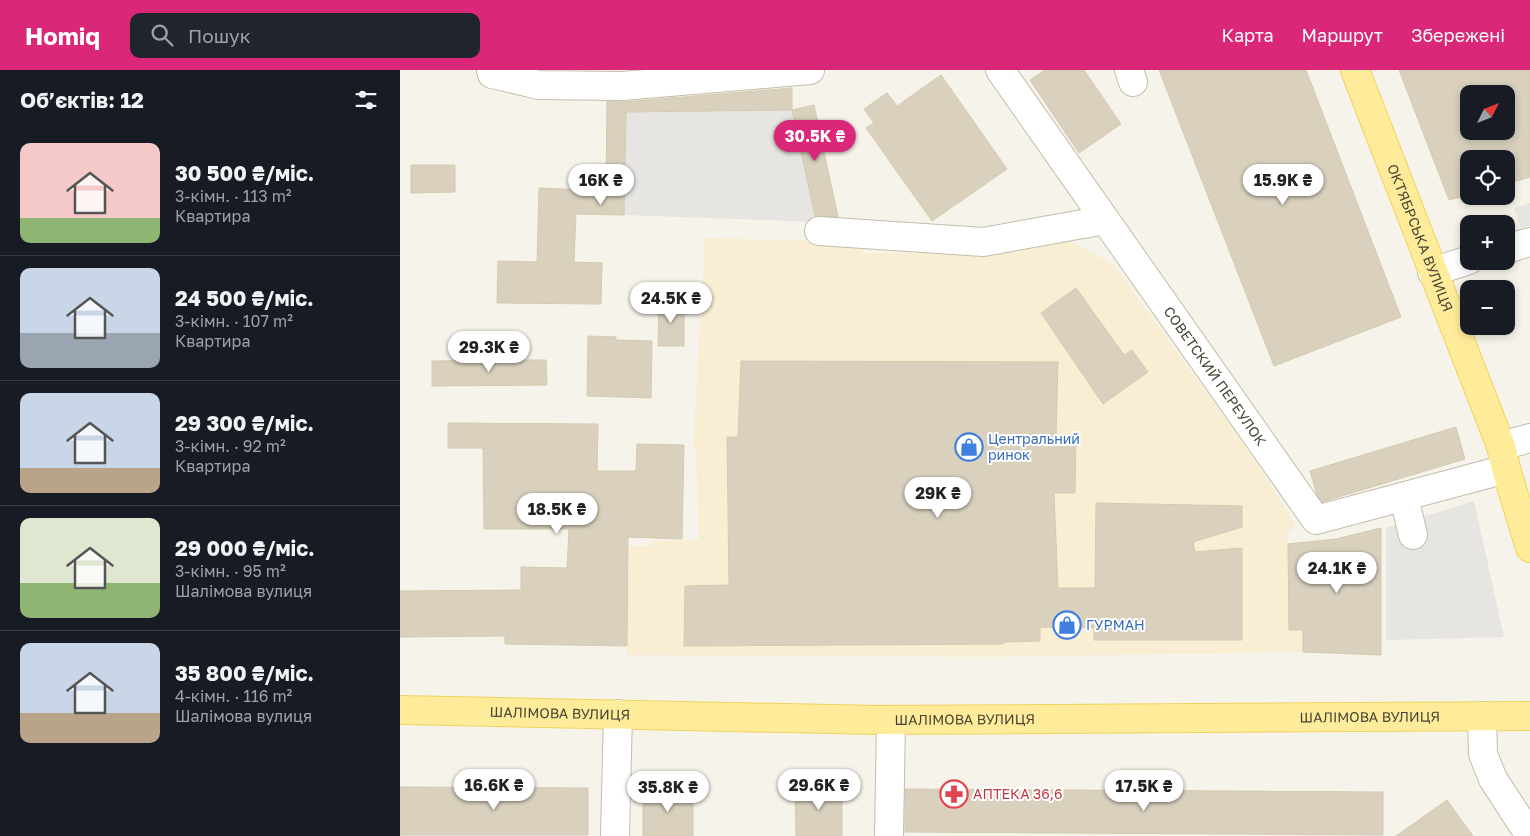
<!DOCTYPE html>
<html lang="uk">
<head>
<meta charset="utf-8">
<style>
  :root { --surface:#171b24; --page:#20242c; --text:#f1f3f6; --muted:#9ea1a6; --line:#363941; --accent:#db2777 }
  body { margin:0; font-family:"Golos Text",sans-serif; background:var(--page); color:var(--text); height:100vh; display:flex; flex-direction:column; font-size:19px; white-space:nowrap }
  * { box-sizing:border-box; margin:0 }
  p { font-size:16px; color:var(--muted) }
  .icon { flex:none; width:28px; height:28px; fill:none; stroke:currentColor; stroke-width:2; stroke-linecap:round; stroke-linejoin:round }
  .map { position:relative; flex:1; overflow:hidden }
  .side { display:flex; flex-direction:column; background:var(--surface); width:400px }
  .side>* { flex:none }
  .needle { width:32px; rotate:48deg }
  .buttons { position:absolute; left:1060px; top:15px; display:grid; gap:10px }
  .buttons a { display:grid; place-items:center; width:55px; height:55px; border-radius:10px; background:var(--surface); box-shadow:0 2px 8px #0003; font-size:25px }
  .price { position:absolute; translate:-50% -42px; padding:0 11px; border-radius:18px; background:#fff; color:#222; font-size:16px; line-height:32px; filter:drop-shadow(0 1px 2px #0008) }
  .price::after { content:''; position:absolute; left:50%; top:30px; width:15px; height:11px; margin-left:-8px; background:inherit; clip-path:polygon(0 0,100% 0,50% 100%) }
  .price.selected { background:var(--accent); color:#fff }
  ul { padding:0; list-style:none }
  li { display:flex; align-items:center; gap:15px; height:125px; padding:0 20px }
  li+li { border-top:1px solid var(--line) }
  li span { display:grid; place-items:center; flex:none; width:140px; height:100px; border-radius:10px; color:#555 }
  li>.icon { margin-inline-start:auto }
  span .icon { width:60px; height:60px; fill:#fffc; stroke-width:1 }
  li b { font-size:21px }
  h2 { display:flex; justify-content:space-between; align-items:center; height:60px; padding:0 20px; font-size:21px }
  header { display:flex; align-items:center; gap:30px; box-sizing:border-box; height:70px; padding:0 25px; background:var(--accent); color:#fff }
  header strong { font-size:24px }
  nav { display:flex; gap:28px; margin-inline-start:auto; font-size:18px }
  .search { width:350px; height:45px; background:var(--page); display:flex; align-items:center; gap:12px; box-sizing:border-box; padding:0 18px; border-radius:10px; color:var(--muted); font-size:19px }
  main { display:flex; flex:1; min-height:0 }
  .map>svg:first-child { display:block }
  .commercial { fill:#f9edd3 }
  .parking { fill:#e7e5e1 }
  .building { fill:#d9d1be; stroke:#d5cab0; fill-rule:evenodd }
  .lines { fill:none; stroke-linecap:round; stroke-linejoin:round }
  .minor-casing { stroke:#c3bdab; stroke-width:30 }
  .major-casing { stroke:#f0d25e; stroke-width:30 }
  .minor { stroke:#fff; stroke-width:28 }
  .major { stroke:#ffec9a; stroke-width:28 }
  .labels { text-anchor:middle; stroke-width:4; stroke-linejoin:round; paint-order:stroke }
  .street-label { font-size:14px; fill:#4b4537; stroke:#fff }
  .shop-label { font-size:14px; fill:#366cbe; stroke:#fff; text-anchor:start }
  .health-label { font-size:14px; fill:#be3a42; stroke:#fff; text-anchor:start }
</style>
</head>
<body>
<header>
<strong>Homiq</strong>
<div class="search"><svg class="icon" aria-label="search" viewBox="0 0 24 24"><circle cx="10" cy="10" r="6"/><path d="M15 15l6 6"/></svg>Пошук</div>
<nav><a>Карта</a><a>Маршрут</a><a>Збережені</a></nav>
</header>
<main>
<section class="side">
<h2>Об’єктів: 12<svg class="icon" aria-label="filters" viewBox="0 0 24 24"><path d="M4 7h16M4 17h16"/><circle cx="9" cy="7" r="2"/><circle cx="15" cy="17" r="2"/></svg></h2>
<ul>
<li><span style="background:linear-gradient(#f6c9c9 75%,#8fb573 0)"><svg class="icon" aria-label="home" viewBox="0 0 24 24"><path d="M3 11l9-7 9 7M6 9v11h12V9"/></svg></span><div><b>30 500 ₴/міс.</b><p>3-кімн. · 113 m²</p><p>Квартира</p></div></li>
<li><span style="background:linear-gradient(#c9d6e8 65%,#9aa5b1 0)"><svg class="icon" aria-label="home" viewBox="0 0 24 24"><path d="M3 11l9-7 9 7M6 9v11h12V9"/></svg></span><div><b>24 500 ₴/міс.</b><p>3-кімн. · 107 m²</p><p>Квартира</p></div></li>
<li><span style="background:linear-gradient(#c9d6e8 75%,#b9a48a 0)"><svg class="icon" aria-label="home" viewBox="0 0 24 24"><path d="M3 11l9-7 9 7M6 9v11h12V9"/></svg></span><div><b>29 300 ₴/міс.</b><p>3-кімн. · 92 m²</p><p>Квартира</p></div></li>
<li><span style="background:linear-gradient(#dfe7d0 65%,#8fb573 0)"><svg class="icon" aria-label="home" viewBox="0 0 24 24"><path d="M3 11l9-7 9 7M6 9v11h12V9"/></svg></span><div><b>29 000 ₴/міс.</b><p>3-кімн. · 95 m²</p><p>Шалімова вулиця</p></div></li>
<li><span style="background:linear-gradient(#c9d6e8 70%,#b9a48a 0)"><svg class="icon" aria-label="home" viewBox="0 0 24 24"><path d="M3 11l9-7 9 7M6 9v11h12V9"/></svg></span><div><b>35 800 ₴/міс.</b><p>4-кімн. · 116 m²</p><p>Шалімова вулиця</p></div></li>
</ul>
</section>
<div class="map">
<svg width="1130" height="766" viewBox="0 0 1130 766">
  <rect width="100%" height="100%" fill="#f6f3ea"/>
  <polygon class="commercial" points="305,168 410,171 462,170 463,183 619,183 619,172 671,172 714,195 844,374 896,455 887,463 888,473 936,469 903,582 589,587 227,585 229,476 251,476 251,471 299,470 296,380 293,380"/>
  <g class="parking">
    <polygon points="392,40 416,152 224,145 226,42"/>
    <polygon points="1130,133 1130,156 1121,158 1114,138"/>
    <polygon points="1074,431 1104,567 986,570 986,458"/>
  </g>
  <g class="building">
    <polygon points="645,0 684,0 721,54 679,83 630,10"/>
    <polygon points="759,0 906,0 1001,247 874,296"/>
    <path d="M999 0H1130V107L1106 114V89H1069V125L1049 130ZM1069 24H1106V61H1069Z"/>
    <polygon points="541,5 607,99 532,151 466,58 474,53 464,39 487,23 497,36"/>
    <polygon points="392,18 392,40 226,42 224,145 176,144 174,192 202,193 201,234 97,233 98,191 137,192 139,118 206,121 207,31 223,32"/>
    <polygon points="414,35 438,147 415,146 392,40"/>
    <polygon points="11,95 55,95 55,122 11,123"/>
    <polygon points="676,218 724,285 732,280 748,302 703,334 641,243"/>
    <polygon points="259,232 284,232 284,276 258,276"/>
    <polygon points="188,266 216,267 216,270 252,271 251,328 187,326"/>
    <polygon points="146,290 147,315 32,316 32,291"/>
    <polygon points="341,291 658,292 656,365 676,365 675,423 654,423 658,518 695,518 696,433 842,436 842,457 793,472 795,482 842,478 842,570 694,570 694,558 640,557 640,571 603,572 603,574 284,576 285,516 329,515 327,367 338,367"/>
    <polygon points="48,353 198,354 197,401 236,401 237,374 284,375 282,469 228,467 227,576 105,574 105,566 0,567 0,521 121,520 121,497 167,498 169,459 84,459 83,378 48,378"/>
    <polygon points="1056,357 1065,389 922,432 917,425 910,401"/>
    <polygon points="981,458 981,585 903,582 903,560 889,560 888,474 936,469"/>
    <polygon points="0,717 188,718 188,765 0,765"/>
    <polygon points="395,717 442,717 442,766 396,766"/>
    <polygon points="505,719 983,722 983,765 505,762"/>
    <rect x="243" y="720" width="50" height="46"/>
    <polygon points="1047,730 1073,766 996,766"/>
  </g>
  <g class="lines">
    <g class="minor-casing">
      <g id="minor">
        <polyline points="91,0 92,4 139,15 222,16 410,0"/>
        <path id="s1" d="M600 0 916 450 1106 399"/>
        <polyline points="729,0 733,12"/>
        <polyline points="419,161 583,172 705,150"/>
        <polyline points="1106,179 1130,172"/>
        <polyline points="1032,202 1069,190"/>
        <polyline points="1101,376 1130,368"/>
        <polyline points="1004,427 1013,465"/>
        <polyline points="1082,646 1083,684 1093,709 1130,766"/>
        <polyline points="215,766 218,644"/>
        <polyline points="489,766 491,650"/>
      </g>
    </g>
    <g class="major-casing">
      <g id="major">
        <path id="s2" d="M955 0 1101 376 1106 399 1130 478"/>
        <path id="s3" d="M0 640 477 650 1130 646"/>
      </g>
    </g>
    <use href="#minor" class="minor"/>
    <use href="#major" class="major"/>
  </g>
  <defs>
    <g id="shop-ring" transform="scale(1.4375)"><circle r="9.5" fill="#fff" stroke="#3f7fe0" stroke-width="1.5"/><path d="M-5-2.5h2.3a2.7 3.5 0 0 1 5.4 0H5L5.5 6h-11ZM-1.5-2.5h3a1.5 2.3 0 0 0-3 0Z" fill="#3f7fe0"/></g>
    <g id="pharmacy-ring" transform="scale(1.4375)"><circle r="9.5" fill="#fff" stroke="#e0444e" stroke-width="1.5"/><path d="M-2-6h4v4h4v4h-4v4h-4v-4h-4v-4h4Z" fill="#e0444e"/></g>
  </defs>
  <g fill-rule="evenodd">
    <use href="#shop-ring" x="569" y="377"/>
    <use href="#shop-ring" x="667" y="555"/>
    <use href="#pharmacy-ring" x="554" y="724"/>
  </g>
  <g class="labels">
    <g class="street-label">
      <text dy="5" stroke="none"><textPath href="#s2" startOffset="180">ОКТЯБРСЬКА ВУЛИЦЯ</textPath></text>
      <text dy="5" stroke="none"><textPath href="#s1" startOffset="374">СОВЕТСКИЙ ПЕРЕУЛОК</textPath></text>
      <text dy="5" stroke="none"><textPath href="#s3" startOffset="160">ШАЛІМОВА ВУЛИЦЯ</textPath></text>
      <text dy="5" stroke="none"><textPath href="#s3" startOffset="970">ШАЛІМОВА ВУЛИЦЯ</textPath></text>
      <text dy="5" stroke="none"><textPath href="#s3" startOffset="565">ШАЛІМОВА ВУЛИЦЯ</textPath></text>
    </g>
    <g class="shop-label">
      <text x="588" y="374">Центральний<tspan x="588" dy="16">ринок</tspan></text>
      <text x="686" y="560">ГУРМАН</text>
    </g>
    <g class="health-label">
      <text x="573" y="729">АПТЕКА 36,6</text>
    </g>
  </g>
</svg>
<div class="buttons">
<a><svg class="needle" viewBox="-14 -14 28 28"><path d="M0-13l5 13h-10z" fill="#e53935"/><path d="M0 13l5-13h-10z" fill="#9ea1a6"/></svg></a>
<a><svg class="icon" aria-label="locate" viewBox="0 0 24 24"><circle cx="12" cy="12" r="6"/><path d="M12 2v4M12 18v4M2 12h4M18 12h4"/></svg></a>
<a>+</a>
<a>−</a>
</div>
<b class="price selected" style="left:415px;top:92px">30.5K ₴</b>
<b class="price" style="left:201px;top:136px">16K ₴</b>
<b class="price" style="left:883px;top:136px">15.9K ₴</b>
<b class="price" style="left:271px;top:254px">24.5K ₴</b>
<b class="price" style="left:89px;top:303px">29.3K ₴</b>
<b class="price" style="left:538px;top:449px">29K ₴</b>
<b class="price" style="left:157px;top:465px">18.5K ₴</b>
<b class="price" style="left:937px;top:524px">24.1K ₴</b>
<b class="price" style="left:94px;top:741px">16.6K ₴</b>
<b class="price" style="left:419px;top:741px">29.6K ₴</b>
<b class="price" style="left:744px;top:742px">17.5K ₴</b>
<b class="price" style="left:268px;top:743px">35.8K ₴</b>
</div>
</main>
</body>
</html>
